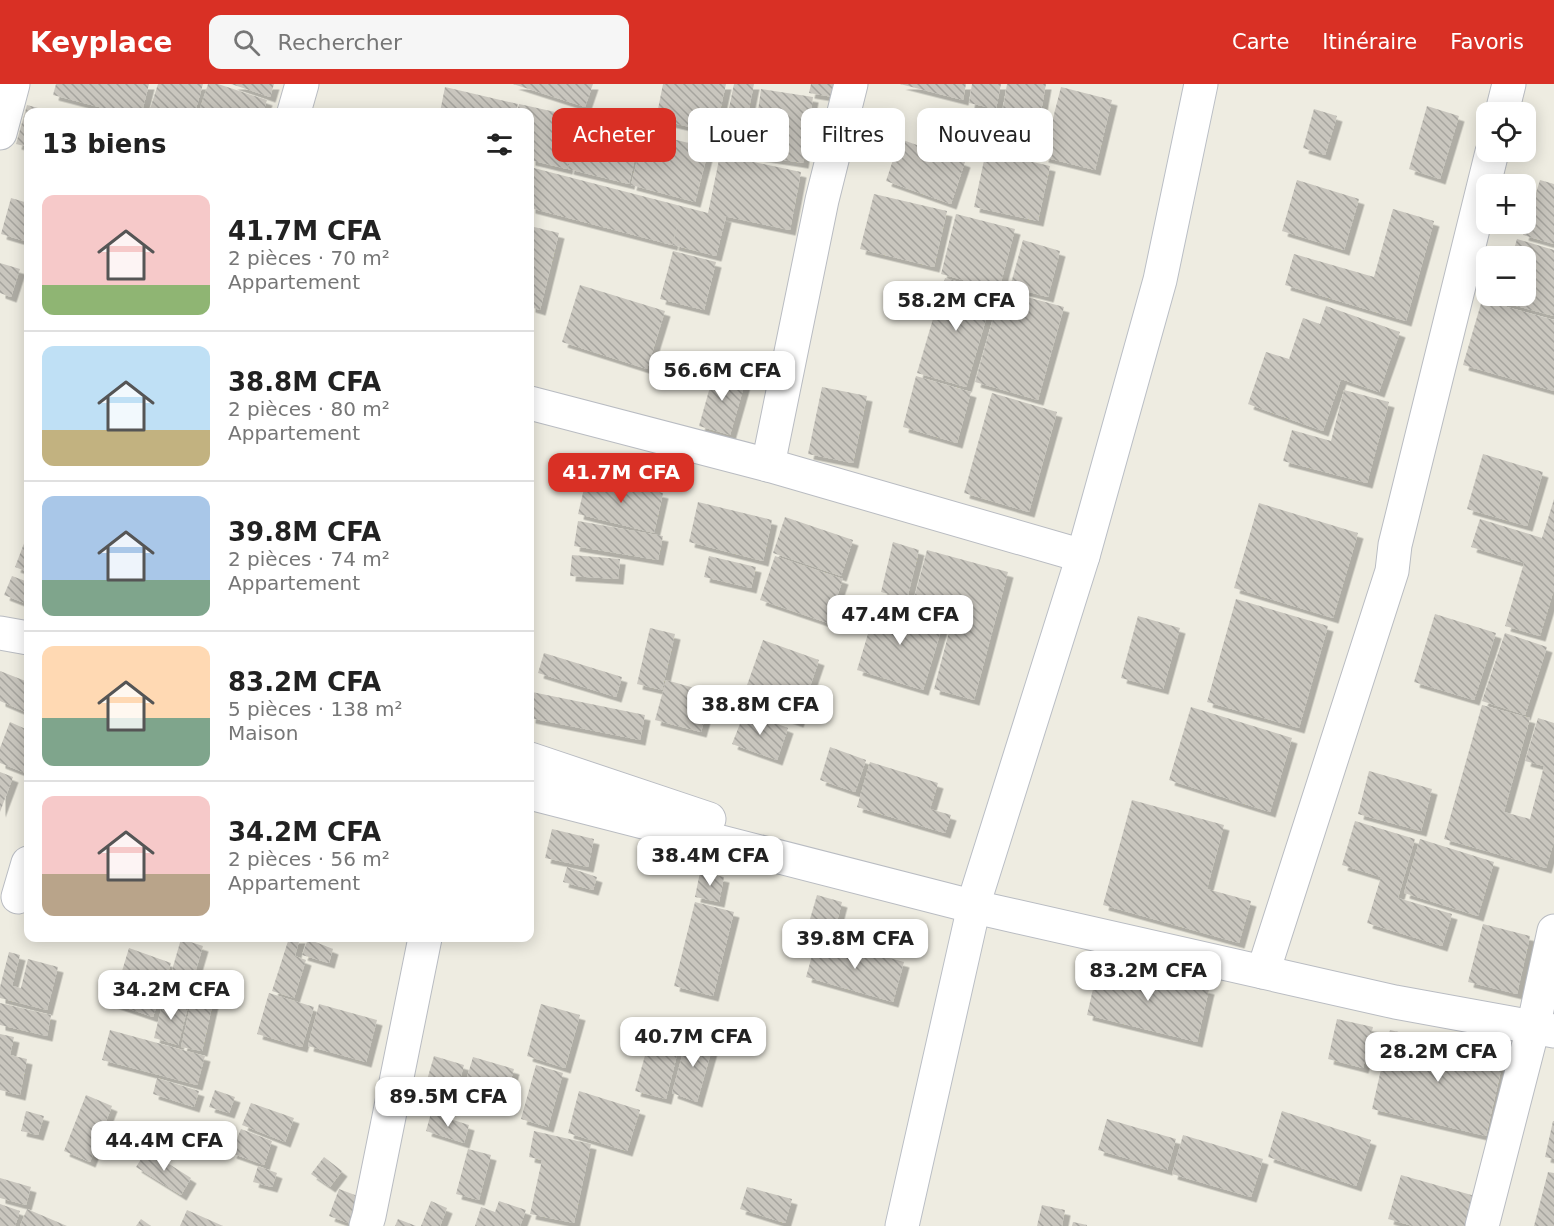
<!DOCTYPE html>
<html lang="fr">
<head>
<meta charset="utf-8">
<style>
  :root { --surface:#fff; --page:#f6f6f6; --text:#222; --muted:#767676; --line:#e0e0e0; --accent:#d93025 }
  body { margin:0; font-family:"DejaVu Sans",sans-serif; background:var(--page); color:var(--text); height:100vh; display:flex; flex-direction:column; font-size:22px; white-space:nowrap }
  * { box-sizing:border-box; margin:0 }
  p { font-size:20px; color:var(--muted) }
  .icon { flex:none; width:33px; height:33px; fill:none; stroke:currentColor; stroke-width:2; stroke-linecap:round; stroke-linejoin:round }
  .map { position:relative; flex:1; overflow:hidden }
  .panel { position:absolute; left:24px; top:24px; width:510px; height:834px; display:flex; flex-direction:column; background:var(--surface); border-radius:12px; box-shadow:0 3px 15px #0003 }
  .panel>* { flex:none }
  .guide { position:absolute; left:552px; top:24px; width:570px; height:54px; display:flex; gap:12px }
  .tools { position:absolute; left:1476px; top:18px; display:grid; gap:12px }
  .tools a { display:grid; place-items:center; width:60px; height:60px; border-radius:12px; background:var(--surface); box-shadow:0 3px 15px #0003; font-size:30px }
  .price { position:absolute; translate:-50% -51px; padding:0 14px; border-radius:12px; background:#fff; color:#222; font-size:20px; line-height:39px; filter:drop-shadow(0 2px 3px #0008) }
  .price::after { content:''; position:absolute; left:50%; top:36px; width:18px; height:14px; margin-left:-9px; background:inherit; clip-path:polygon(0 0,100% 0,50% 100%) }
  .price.on { background:var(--accent); color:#fff }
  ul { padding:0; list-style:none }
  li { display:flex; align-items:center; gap:18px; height:150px; padding:0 18px }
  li+li { border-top:2px solid var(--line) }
  li span { display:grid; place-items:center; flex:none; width:168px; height:120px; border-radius:12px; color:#555 }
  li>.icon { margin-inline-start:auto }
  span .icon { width:72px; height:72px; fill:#fffc; stroke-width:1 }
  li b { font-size:26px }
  h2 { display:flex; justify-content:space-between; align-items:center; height:72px; padding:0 18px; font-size:26px }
  .pill { padding:0 21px; border-radius:12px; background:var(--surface); box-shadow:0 3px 15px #0003; font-size:21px; line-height:54px }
  .pill.on { background:var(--accent); color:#fff }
  header { display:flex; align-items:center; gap:36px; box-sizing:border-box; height:84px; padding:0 30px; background:var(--accent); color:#fff }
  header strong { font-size:28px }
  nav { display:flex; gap:33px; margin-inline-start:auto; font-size:21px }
  .search { width:420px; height:54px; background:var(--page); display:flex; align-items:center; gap:15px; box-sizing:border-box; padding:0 21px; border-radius:12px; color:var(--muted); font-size:22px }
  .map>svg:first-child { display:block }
  .building { fill:url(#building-back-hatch); filter:url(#shadow) }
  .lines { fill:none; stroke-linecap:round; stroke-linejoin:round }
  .street-casing { stroke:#b9bcc2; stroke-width:35 }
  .secondary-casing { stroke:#babec5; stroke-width:35 }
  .street { stroke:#fff; stroke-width:33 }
  .secondary { stroke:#fff; stroke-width:33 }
</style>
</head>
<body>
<header>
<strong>Keyplace</strong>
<div class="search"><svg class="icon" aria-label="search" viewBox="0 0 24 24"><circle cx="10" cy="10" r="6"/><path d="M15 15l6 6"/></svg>Rechercher</div>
<nav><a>Carte</a><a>Itinéraire</a><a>Favoris</a></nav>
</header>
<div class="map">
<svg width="1554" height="1142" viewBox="0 0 1554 1142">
  <defs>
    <pattern id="building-back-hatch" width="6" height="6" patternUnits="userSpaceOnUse" patternTransform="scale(1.5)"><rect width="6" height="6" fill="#c9c6be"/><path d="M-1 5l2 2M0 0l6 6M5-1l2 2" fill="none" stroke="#a6a49e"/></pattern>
    <filter id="shadow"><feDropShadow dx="5.5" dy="5.5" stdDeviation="0" flood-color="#0004"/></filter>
  </defs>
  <rect width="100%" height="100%" fill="#eeece1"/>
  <g class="building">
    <polygon points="56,0 149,0 142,28 118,28 53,11"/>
    <polygon points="158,0 203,0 195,28 149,28"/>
    <polygon points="208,0 218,0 267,16 263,28 199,28"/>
    <polygon points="231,0 274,0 270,13"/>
    <polygon points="513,0 593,0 585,23"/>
    <polygon points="663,0 726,0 715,49 656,35"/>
    <polygon points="734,0 754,0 742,58 723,53"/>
    <polygon points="811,0 836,0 833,13 809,9"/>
    <polygon points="900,0 966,0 963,16"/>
    <polygon points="972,0 1001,0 996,25 969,19"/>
    <polygon points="1007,0 1046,0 1034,66 997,60"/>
    <polygon points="445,3 518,20 516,28 440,28"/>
    <polygon points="1061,3 1112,16 1095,86 1043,73"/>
    <polygon points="761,5 813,13 803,79 752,71"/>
    <polygon points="519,20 578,33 567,85 530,76 530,28 517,28"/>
    <polygon points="27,21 53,28 28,28 28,63 16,60"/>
    <polygon points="1427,22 1459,32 1440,95 1409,85"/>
    <polygon points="1314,25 1337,32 1325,71 1303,64"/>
    <polygon points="581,34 641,48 629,100 568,85"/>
    <polygon points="644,48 709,64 695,118 631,101"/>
    <polygon points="900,55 965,78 951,120 886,97"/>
    <polygon points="986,67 1050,82 1038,137 974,123"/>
    <polygon points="720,71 801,88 790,146 714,130 726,133 716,172 673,161 679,134 672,161 530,124 530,83 708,129"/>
    <polygon points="1297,96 1359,115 1344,166 1282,147"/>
    <polygon points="1540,96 1554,100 1554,160 1523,151"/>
    <polygon points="874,110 947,127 934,183 860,165"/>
    <polygon points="11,114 28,119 28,158 1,150"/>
    <polygon points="1393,125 1434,137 1406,237 1285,201 1294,170 1374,193"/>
    <polygon points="956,130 1015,145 999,206 941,190"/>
    <polygon points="530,142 559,149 540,226 530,223"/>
    <polygon points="1517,155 1554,166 1554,232 1482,213 1486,200 1486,212 1526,212 1526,172 1512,172"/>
    <polygon points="1023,156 1060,167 1048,213 1010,203"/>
    <polygon points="673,167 716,178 704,226 660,215"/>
    <polygon points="0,179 20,185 11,213 0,209"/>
    <polygon points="945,194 994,208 966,303 917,289"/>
    <polygon points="580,201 665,227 647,285 562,258"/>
    <polygon points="1001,206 1064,223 1038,316 975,298"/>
    <polygon points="1482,216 1554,236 1554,307 1463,281"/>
    <polygon points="1326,222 1400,248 1379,308 1341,295 1323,347 1248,320 1266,268 1289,275 1303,234 1320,240"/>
    <polygon points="715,285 746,295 730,351 699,342"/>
    <polygon points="916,292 971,308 957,359 903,343"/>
    <polygon points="822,303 867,312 853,379 808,370"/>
    <polygon points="1344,306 1389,318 1367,399 1283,377 1292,346 1331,357"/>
    <polygon points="992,309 1057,328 1029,428 964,409"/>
    <polygon points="1483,370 1543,388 1527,442 1467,425"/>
    <polygon points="587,392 663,409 654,449 578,430"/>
    <polygon points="1554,415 1554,505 1540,552 1505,542 1524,479 1471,463 1480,435 1542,454"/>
    <polygon points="698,418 772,436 763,477 689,458"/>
    <polygon points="1259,419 1358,449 1333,534 1234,504"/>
    <polygon points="785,433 853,456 841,492 773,469"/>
    <polygon points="578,437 663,452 658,476 574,462"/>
    <polygon points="28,449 28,488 15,483"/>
    <polygon points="893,458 919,466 907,515 881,508"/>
    <polygon points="927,466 1008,488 974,616 934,605 953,533 912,522"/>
    <polygon points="572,471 620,475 618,495 570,492"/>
    <polygon points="709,472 756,483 751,504 704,493"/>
    <polygon points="775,472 843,495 828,539 760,516"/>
    <polygon points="12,492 28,498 27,520 4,511"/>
    <polygon points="1236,515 1328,542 1299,644 1207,618"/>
    <polygon points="878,517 944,537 923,606 857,586"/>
    <polygon points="1435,530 1496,549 1474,616 1414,598"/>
    <polygon points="1138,532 1180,544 1163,605 1121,594"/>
    <polygon points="650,544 675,550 662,606 637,600"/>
    <polygon points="1505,549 1547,563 1525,631 1482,617"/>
    <polygon points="763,556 819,576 798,638 741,618"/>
    <polygon points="544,569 622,593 616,613 538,589"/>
    <polygon points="0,587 28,598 28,629 0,617"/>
    <polygon points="666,596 712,609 701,648 655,636"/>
    <polygon points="532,608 645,631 640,656 530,634"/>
    <polygon points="1482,621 1530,634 1504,728 1530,735 1544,682 1525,677 1538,634 1554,639 1554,757 1546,784 1444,755"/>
    <polygon points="1191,623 1292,654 1270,728 1169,696"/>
    <polygon points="745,627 788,644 777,676 732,660"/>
    <polygon points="10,638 28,646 28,690 0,679 0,664"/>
    <polygon points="830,663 866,676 855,708 820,696"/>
    <polygon points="870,678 938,699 930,725 951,731 945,749 857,723"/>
    <polygon points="1369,687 1432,705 1421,747 1358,730"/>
    <polygon points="0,688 13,693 0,728"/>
    <polygon points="1132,716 1224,741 1207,805 1251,817 1239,859 1103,821"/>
    <polygon points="1355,737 1415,755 1398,814 1452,830 1442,862 1367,839 1381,793 1342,781"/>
    <polygon points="552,745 594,755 588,783 545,774"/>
    <polygon points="1420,755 1494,778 1478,832 1404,809"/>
    <polygon points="567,783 597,793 593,806 563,798"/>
    <polygon points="700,788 724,793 719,818 695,813"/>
    <polygon points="817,811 842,818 834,849 808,842"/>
    <polygon points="695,818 734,828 713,912 674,902"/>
    <polygon points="1483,840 1530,852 1517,910 1468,898"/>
    <polygon points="289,854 300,854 295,872 306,876 294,914 272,907"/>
    <polygon points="817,854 904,878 893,918 806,893"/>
    <polygon points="181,855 203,862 187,916 165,910"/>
    <polygon points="308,855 333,865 329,879 302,871"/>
    <polygon points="129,864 171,879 161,911 119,897"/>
    <polygon points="9,868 20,871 12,902 21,904 28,875 58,883 47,926 0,914 0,903"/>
    <polygon points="1099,879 1209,905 1197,958 1087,931"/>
    <polygon points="113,898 159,915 153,933 106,917"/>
    <polygon points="269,909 314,923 302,963 257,950"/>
    <polygon points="193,910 214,914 202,967 181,963"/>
    <polygon points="164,913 189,919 178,961 154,954"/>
    <polygon points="0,919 51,931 47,952 0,941"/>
    <polygon points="319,920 377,936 366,978 308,962"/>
    <polygon points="541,920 580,931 565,984 527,972"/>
    <polygon points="1337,935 1373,943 1363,984 1328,975"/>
    <polygon points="653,943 682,951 666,1015 635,1007"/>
    <polygon points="110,946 205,972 197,1001 102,976"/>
    <polygon points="1390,946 1504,973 1486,1052 1372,1025"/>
    <polygon points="0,950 14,953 10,971 27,975 20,1011 0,1006"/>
    <polygon points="688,950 714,958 697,1018 672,1009"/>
    <polygon points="434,972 464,981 458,1003 446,1000 440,1019 422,1013"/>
    <polygon points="473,973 514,985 509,1003 486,997 482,1013 463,1007"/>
    <polygon points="536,981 563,989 548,1043 521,1035"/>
    <polygon points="157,994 199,1007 194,1023 153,1010"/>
    <polygon points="215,1006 235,1013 229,1029 209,1023"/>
    <polygon points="579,1007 640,1026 627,1067 568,1049"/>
    <polygon points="86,1011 112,1022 90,1078 64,1067"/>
    <polygon points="251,1019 294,1034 285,1058 242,1041"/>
    <polygon points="26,1027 44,1032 38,1051 21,1047"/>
    <polygon points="1282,1027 1371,1056 1356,1102 1268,1073"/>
    <polygon points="431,1029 469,1041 464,1059 426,1047"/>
    <polygon points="1107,1035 1176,1055 1167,1086 1098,1066"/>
    <polygon points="1553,1037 1554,1037 1554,1075 1545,1073"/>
    <polygon points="241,1045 272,1057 264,1081 231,1069"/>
    <polygon points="534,1047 591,1060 574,1139 530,1130 542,1076 529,1073"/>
    <polygon points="1183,1051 1263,1075 1251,1113 1172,1090"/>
    <polygon points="468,1065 491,1071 479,1116 456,1110"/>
    <polygon points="147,1066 191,1094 181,1111 136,1083"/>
    <polygon points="324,1073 342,1087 330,1103 311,1090"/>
    <polygon points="258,1082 277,1089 272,1103 253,1098"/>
    <polygon points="1548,1088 1554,1089 1554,1142 1534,1142"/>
    <polygon points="1401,1091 1475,1112 1467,1142 1413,1142 1388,1135"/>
    <polygon points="0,1094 31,1103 26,1121 0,1114"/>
    <polygon points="747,1103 792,1115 785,1139 740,1125"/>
    <polygon points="339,1105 363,1114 354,1141 329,1132"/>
    <polygon points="431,1117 447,1124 440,1142 421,1142"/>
    <polygon points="499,1117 526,1126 520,1142 475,1142 481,1123 495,1128"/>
    <polygon points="0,1120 20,1127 15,1142 0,1142"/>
    <polygon points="1042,1121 1065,1126 1062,1142 1037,1142"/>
    <polygon points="27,1125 67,1142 20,1142"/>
    <polygon points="187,1126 223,1142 180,1142"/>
    <polygon points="141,1135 151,1142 136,1142"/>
    <polygon points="398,1135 416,1142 395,1142"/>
    <polygon points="1073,1138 1087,1141 1087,1142 1072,1142"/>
  </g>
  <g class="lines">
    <g class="street-casing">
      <g id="street">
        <polyline points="294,28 302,0"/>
        <polyline points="1502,28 1509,0"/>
        <polyline points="0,49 13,0"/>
        <polyline points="530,319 768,381 1083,472"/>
        <polyline points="768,381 822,116 851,0"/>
        <polyline points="0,549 28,554"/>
        <polyline points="530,675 709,735"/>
        <polyline points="530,709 975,823 1395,918 1554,947"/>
        <polyline points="18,813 28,779"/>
        <polyline points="1263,888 1392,487 1395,461 1492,68"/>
        <polyline points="366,1142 369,1132 425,854"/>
        <polyline points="1482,1142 1533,944 1554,847"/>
      </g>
    </g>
    <g class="secondary-casing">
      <polyline id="secondary" points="902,1142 977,809 1083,472 1160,196 1201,0"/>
    </g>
    <use href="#street" class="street"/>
    <use href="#secondary" class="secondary"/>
  </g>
</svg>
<div class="tools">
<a><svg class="icon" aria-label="locate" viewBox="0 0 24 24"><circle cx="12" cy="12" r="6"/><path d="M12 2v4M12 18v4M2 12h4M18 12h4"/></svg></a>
<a>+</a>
<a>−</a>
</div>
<b class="price" style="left:956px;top:248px">58.2M CFA</b>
<b class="price" style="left:722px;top:318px">56.6M CFA</b>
<b class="price on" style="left:621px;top:420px">41.7M CFA</b>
<b class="price" style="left:900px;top:562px">47.4M CFA</b>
<b class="price" style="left:760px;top:652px">38.8M CFA</b>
<b class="price" style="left:710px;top:803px">38.4M CFA</b>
<b class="price" style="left:855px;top:886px">39.8M CFA</b>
<b class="price" style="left:1148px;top:918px">83.2M CFA</b>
<b class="price" style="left:171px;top:937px">34.2M CFA</b>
<b class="price" style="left:693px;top:984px">40.7M CFA</b>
<b class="price" style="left:1438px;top:999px">28.2M CFA</b>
<b class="price" style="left:448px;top:1044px">89.5M CFA</b>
<b class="price" style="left:164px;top:1088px">44.4M CFA</b>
<div class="guide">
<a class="pill on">Acheter</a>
<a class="pill">Louer</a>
<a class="pill">Filtres</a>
<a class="pill">Nouveau</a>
</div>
<section class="panel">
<h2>13 biens<svg class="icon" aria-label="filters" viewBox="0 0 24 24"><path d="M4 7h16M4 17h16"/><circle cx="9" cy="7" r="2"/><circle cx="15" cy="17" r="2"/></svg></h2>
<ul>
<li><span style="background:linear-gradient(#f6c9c9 75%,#8fb573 0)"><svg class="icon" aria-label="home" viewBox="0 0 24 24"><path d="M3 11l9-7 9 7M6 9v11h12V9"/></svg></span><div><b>41.7M CFA</b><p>2 pièces · 70 m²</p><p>Appartement</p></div></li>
<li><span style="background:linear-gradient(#bfe0f5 70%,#c2b280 0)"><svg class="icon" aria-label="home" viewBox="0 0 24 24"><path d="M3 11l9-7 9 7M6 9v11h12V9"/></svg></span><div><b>38.8M CFA</b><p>2 pièces · 80 m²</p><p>Appartement</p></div></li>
<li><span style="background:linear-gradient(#a9c7e8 70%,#7fa58c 0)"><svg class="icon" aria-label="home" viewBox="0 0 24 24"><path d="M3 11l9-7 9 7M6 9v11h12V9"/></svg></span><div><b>39.8M CFA</b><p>2 pièces · 74 m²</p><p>Appartement</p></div></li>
<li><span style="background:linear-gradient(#ffd9b3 60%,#7fa58c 0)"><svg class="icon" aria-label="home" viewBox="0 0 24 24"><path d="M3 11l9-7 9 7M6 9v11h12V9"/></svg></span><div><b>83.2M CFA</b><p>5 pièces · 138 m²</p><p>Maison</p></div></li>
<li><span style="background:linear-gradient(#f6c9c9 65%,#b9a48a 0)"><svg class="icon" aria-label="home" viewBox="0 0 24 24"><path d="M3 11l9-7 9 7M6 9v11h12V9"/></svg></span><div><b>34.2M CFA</b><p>2 pièces · 56 m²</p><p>Appartement</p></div></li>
</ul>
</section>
</div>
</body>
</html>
